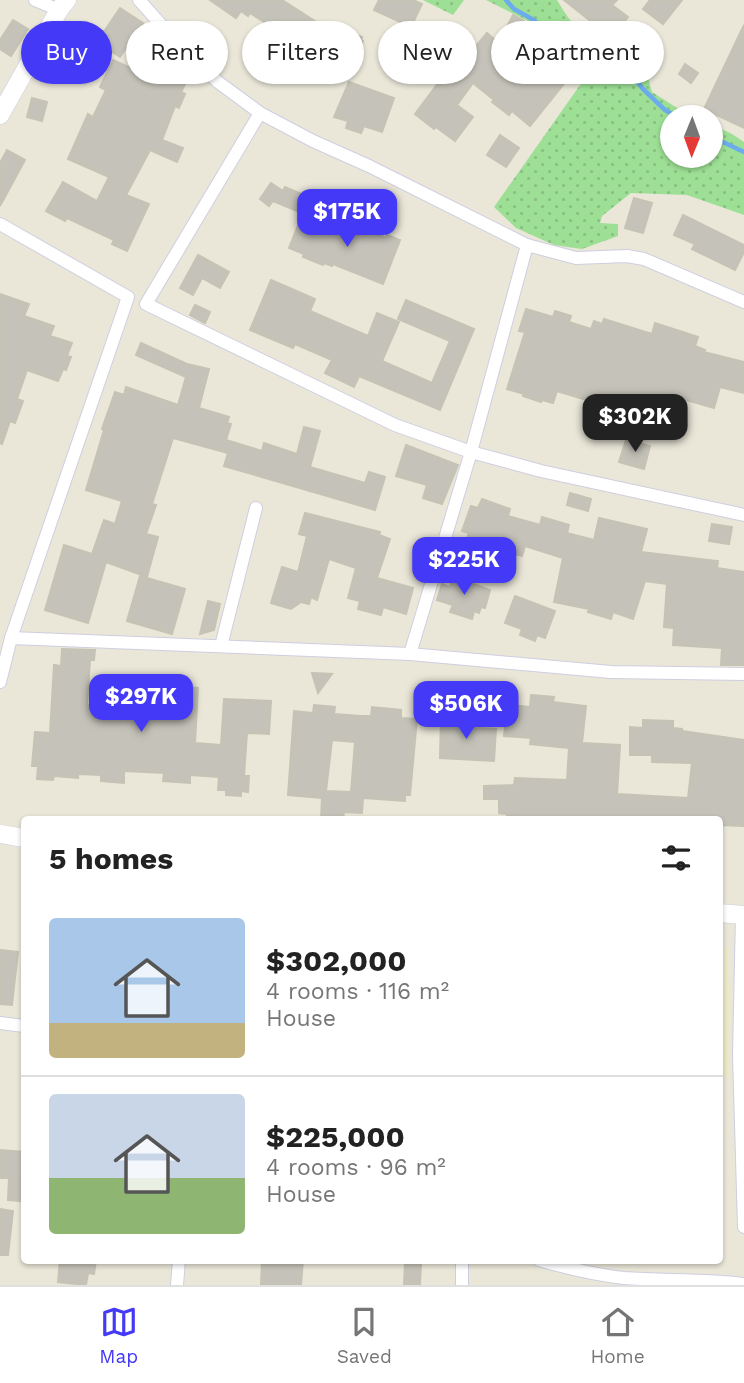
<!DOCTYPE html>
<html lang="en">
<head>
<meta charset="utf-8">
<style>
  :root { --surface:#fff; --page:#f6f6f6; --text:#222; --muted:#767676; --line:#e0e0e0; --accent:#4339f6 }
  body { margin:0; font-family:"Work Sans",sans-serif; background:var(--page); color:var(--text); height:100vh; display:flex; flex-direction:column; font-size:26px; white-space:nowrap }
  * { box-sizing:border-box; margin:0 }
  p { font-size:23px; color:var(--muted) }
  .icon { flex:none; width:38px; height:38px; fill:none; stroke:currentColor; stroke-width:2; stroke-linecap:round; stroke-linejoin:round }
  .map { position:relative; flex:1; overflow:hidden }
  .drawer { position:absolute; left:21px; top:816px; width:702px; height:448px; display:flex; flex-direction:column; background:var(--surface); border-radius:7px; box-shadow:0 2px 5px #0004 }
  .drawer>* { flex:none }
  .banner { position:absolute; left:21px; top:21px; width:704px; height:63px; display:flex; gap:14px }
  .needle { width:46px; rotate:181deg }
  .fabs { position:absolute; left:660px; top:105px; display:grid; gap:14px }
  .fabs a { display:grid; place-items:center; width:63px; height:63px; border-radius:50%; background:var(--surface); box-shadow:0 2px 5px #0004; font-size:35px }
  .price { position:absolute; translate:-50% -60px; padding:0 16px; border-radius:14px; background:var(--accent); color:#fff; font-size:23px; line-height:46px; filter:drop-shadow(0 2px 4px #0008) }
  .price::after { content:''; position:absolute; left:50%; top:42px; width:21px; height:16px; margin-left:-10px; background:inherit; clip-path:polygon(0 0,100% 0,50% 100%) }
  .price.current { background:#222; color:#fff }
  ul { padding:0; list-style:none }
  li { display:flex; align-items:center; gap:21px; height:175px; padding:0 28px }
  li+li { border-top:2px solid var(--line) }
  li span { display:grid; place-items:center; flex:none; width:196px; height:140px; border-radius:7px; color:#555 }
  li>.icon { margin-inline-start:auto }
  span .icon { width:84px; height:84px; fill:#fffc; stroke-width:1 }
  li b { font-size:30px }
  h2 { display:flex; justify-content:space-between; align-items:center; height:84px; padding:0 28px; font-size:30px }
  .chip { padding:0 24px; border-radius:32px; background:var(--surface); box-shadow:0 2px 5px #0004; font-size:24px; line-height:63px }
  .chip.current { background:var(--accent); color:#fff }
  .dock { display:flex; justify-content:space-around; align-items:center; height:98px; border-top:2px solid var(--line); background:var(--surface); font-size:19px; color:var(--muted) }
  .dock a { display:grid; justify-items:center; gap:4px }
  .dock .current { color:var(--accent) }
  .map>svg:first-child { display:block }
  .education { fill:#ece9c8 }
  .green { fill:url(#green-dots) }
  .lines { fill:none; stroke-linecap:round; stroke-linejoin:round }
  .stream { stroke:#6cacec; stroke-width:4.5 }
  .building { fill:#c5c3b9; stroke:#c5c3b3; stroke-width:2; fill-rule:evenodd }
  .street-casing { stroke:#cfcee0; stroke-width:14 }
  .secondary-casing { stroke:#cfcee0; stroke-width:19 }
  .street { stroke:#fff; stroke-width:12 }
  .secondary { stroke:#fff; stroke-width:18 }
</style>
</head>
<body>
<div class="map">
<svg width="744" height="1285" viewBox="0 0 744 1285">
  <defs>
    <pattern id="green-dots" width="8" height="8" patternUnits="userSpaceOnUse" patternTransform="scale(1.75)"><rect width="8" height="8" fill="#9de095"/><path d="M2 2h.1M6 6h.1" fill="none" stroke="#87c080" stroke-width="1.8" stroke-linecap="round"/></pattern>
  </defs>
  <rect width="100%" height="100%" fill="#eae7d9"/>
  <polygon class="education" points="719,947 728,948 730,1076 719,1076"/>
  <g class="green">
    <polygon points="423,0 464,0 453,15"/>
    <path d="M486 0H557C569 20 580 37 605 43 617 46 624 38 635 51 645 62 648 78 652 92L682 111 695 117H672V156H710L711 124 732 134 744 142V215L687 195 631 193 602 216 600 223 618 224V236L582 249 554 245 516 228 494 207 592 68 546 43 534 24Z"/>
  </g>
  <g class="lines">
    <g class="stream">
      <polyline points="506,0 514,9 534,20 550,36 578,51 611,55 623,64 643,89 665,110 677,117"/>
      <polyline points="710,136 744,152"/>
    </g>
  </g>
  <g class="building">
    <polygon points="210,0 282,0 329,30 333,24 362,37 361,40 363,41 355,56 357,58 341,81 311,61 315,54 287,36 284,41 269,31 272,27 250,13 248,16 241,11 236,18"/>
    <polygon points="379,0 413,0 422,4 411,27 374,10"/>
    <polygon points="564,0 617,0 612,5 628,17 612,38"/>
    <polygon points="650,0 682,0 663,24 643,9"/>
    <polygon points="120,8 143,23 120,57 97,42"/>
    <polygon points="513,15 524,21 511,46 528,60 536,50 571,75 530,126 512,111 509,115 492,102 494,100 473,83 457,105 473,117 455,141 436,127 434,129 415,114 439,82 443,85 487,33 495,40 499,36 501,38"/>
    <polygon points="13,20 28,29 11,56 0,49 0,40"/>
    <polygon points="744,25 744,128 704,109"/>
    <polygon points="418,27 428,34 407,69 399,69 392,66 400,50 401,51"/>
    <polygon points="113,60 152,78 154,72 185,84 181,92 185,94 179,108 175,106 162,140 183,148 177,162 150,150 126,195 149,204 127,251 112,244 114,240 67,218 65,221 46,211 63,182 97,201 109,177 68,159 88,114 93,117 106,90 100,87"/>
    <polygon points="685,64 698,73 691,83 679,74"/>
    <polygon points="349,82 394,98 382,132 364,126 361,133 346,128 348,121 334,117"/>
    <polygon points="32,98 47,102 42,121 27,117"/>
    <polygon points="500,135 519,148 506,167 487,155"/>
    <polygon points="7,150 25,160 0,206 0,163"/>
    <polygon points="271,183 283,191 285,187 304,195 297,211 273,201 269,206 260,199"/>
    <polygon points="634,198 652,203 643,233 625,228"/>
    <polygon points="683,215 744,245 744,252 735,270 692,249 695,244 674,235"/>
    <polygon points="301,218 349,238 354,225 386,238 387,235 400,240 383,284 333,264 332,266 324,263 323,265 303,257 304,254 289,248"/>
    <polygon points="198,255 229,272 220,288 202,278 193,295 180,288"/>
    <polygon points="271,280 315,299 310,311 368,336 377,313 399,322 382,361 432,383 450,341 398,319 406,300 474,329 440,410 359,376 354,387 325,373 332,360 295,344 293,348 250,330"/>
    <polygon points="0,294 29,304 24,316 54,326 50,336 72,343 67,356 71,357 66,370 63,369 58,381 27,370 17,399 23,401 15,423 10,421 2,444 0,443"/>
    <polygon points="195,305 210,312 205,323 190,315"/>
    <polygon points="526,309 553,317 555,311 571,316 569,322 591,329 594,321 602,324 604,319 652,334 655,323 698,337 695,346 705,350 704,352 744,362 744,393 720,387 714,408 683,399 676,419 665,416 663,420 647,415 648,410 616,400 613,408 557,391 553,403 542,400 541,402 523,396 524,394 507,389 525,332 519,331"/>
    <polygon points="141,343 187,364 209,369 199,408 229,417 227,423 231,424 226,440 262,451 264,443 297,454 304,427 320,431 310,467 365,483 369,472 385,477 375,510 224,466 228,453 173,438 152,504 156,505 146,534 158,537 147,577 106,562 88,623 45,610 64,545 92,554 104,520 115,524 122,501 86,490 104,430 102,429 115,392 124,395 126,387 178,405 186,377 136,355"/>
    <polygon points="626,440 650,446 644,469 619,462"/>
    <polygon points="406,445 458,465 442,504 423,498 427,485 396,476"/>
    <polygon points="570,493 591,499 588,511 567,505"/>
    <polygon points="482,499 510,509 508,516 540,525 542,517 569,525 567,533 594,540 599,518 647,529 641,552 718,561 717,568 744,572 744,665 721,665 722,648 673,645 674,628 664,627 667,584 645,581 633,619 613,612 611,619 588,612 589,609 554,602 563,558 525,546 522,556 494,548 491,556 464,547 469,533 462,531 471,506 478,508"/>
    <polygon points="305,513 380,532 379,535 390,539 377,578 413,588 406,614 383,607 381,615 358,609 360,601 348,598 356,568 329,559 317,600 311,597 309,604 301,602 291,609 271,603 282,567 298,572 307,536 299,534"/>
    <polygon points="712,524 732,527 729,544 709,541"/>
    <polygon points="140,576 185,589 172,634 127,621"/>
    <polygon points="453,576 490,590 485,608 481,607 479,613 474,611 472,619 450,612 453,605 437,600 442,584 450,587"/>
    <polygon points="515,596 555,611 545,638 537,635 535,641 520,635 522,629 505,623"/>
    <polygon points="208,601 220,604 214,630 200,634"/>
    <polygon points="62,649 95,650 94,660 90,660 87,705 160,712 162,686 198,688 195,743 221,745 224,699 271,701 269,734 247,733 244,776 249,776 248,792 241,791 241,796 226,795 226,790 218,790 219,777 190,775 190,783 163,781 164,773 124,771 124,783 101,781 101,775 78,774 78,778 54,776 53,780 37,779 38,766 32,766 35,732 50,733 54,665 61,666"/>
    <polygon points="312,673 332,674 318,693"/>
    <polygon points="531,695 554,697 553,702 586,706 582,743 620,745 617,794 688,798 692,763 652,762 652,755 630,755 630,727 643,728 643,720 673,721 673,728 682,729 682,731 744,740 744,826 719,825 719,819 517,819 517,817 507,816 507,814 499,813 499,799 484,799 484,786 514,785 515,778 567,780 569,748 530,744 531,738 504,736 506,719 511,720 512,705 530,707"/>
    <path d="M314 705 335 707 334 714 361 716H371L372 707 401 710V718L417 719 410 795H405V801L363 798 362 813 344 812 343 819H321L322 798 288 795 294 711 313 713ZM332 740 355 742 351 792 326 791Z"/>
    <polygon points="441,718 455,719 455,723 474,723 474,728 496,729 494,761 440,758"/>
    <polygon points="0,950 18,952 12,1005 0,1004"/>
    <polygon points="0,1150 24,1152 24,1180 21,1179 20,1201 8,1200 9,1178 0,1178"/>
    <polygon points="0,1209 13,1211 8,1255 0,1255"/>
    <polygon points="60,1260 96,1260 94,1274 88,1273 86,1285 58,1282"/>
    <polygon points="262,1260 303,1260 301,1285 261,1285"/>
    <polygon points="405,1264 421,1264 420,1284 404,1284"/>
  </g>
  <g class="lines">
    <g class="street-casing">
      <g id="street">
        <polyline points="35,0 59,10"/>
        <polyline points="139,0 182,48 218,82 260,113 313,141 369,166 527,245 576,258 627,256 644,259 744,302"/>
        <polyline points="0,224 128,297 11,638 0,682"/>
        <polyline points="527,245 471,452 541,471 744,515"/>
        <polyline points="11,638 410,654 471,452 395,425 146,304 260,113"/>
        <polyline points="221,646 256,508"/>
        <polyline points="410,654 611,672 744,674"/>
        <polyline points="742,915 739,1055 744,1227"/>
        <polyline points="0,1023 24,1026"/>
        <polyline points="462,1260 462,1285"/>
        <path d="M539 1260C567 1268 595 1275 624 1278 664 1281 704 1279 744 1284"/>
        <polyline points="177,1285 179,1260"/>
      </g>
    </g>
    <g class="secondary-casing">
      <g id="secondary">
        <polyline points="0,115 59,10 67,0"/>
        <polyline points="0,834 24,838"/>
        <polyline points="719,913 744,915"/>
      </g>
    </g>
    <use href="#street" class="street"/>
    <use href="#secondary" class="secondary"/>
  </g>
</svg>
<div class="fabs">
<a><svg class="needle" viewBox="-14 -14 28 28"><path d="M0-13l5 13h-10z" fill="#e53935"/><path d="M0 13l5-13h-10z" fill="#767676"/></svg></a>
</div>
<b class="price" style="left:347px;top:249px">$175K</b>
<b class="price current" style="left:635px;top:454px">$302K</b>
<b class="price" style="left:464px;top:597px">$225K</b>
<b class="price" style="left:141px;top:734px">$297K</b>
<b class="price" style="left:466px;top:741px">$506K</b>
<div class="banner">
<a class="chip current">Buy</a>
<a class="chip">Rent</a>
<a class="chip">Filters</a>
<a class="chip">New</a>
<a class="chip">Apartment</a>
</div>
<section class="drawer">
<h2>5 homes<svg class="icon" aria-label="filters" viewBox="0 0 24 24"><path d="M4 7h16M4 17h16"/><circle cx="9" cy="7" r="2"/><circle cx="15" cy="17" r="2"/></svg></h2>
<ul>
<li><span style="background:linear-gradient(#a9c7e8 75%,#c2b280 0)"><svg class="icon" aria-label="home" viewBox="0 0 24 24"><path d="M3 11l9-7 9 7M6 9v11h12V9"/></svg></span><div><b>$302,000</b><p>4 rooms · 116 m²</p><p>House</p></div></li>
<li><span style="background:linear-gradient(#c9d6e8 60%,#8fb573 0)"><svg class="icon" aria-label="home" viewBox="0 0 24 24"><path d="M3 11l9-7 9 7M6 9v11h12V9"/></svg></span><div><b>$225,000</b><p>4 rooms · 96 m²</p><p>House</p></div></li>
</ul>
</section>
</div>
<nav class="dock">
<a class="current"><svg class="icon" aria-label="map" viewBox="0 0 24 24"><path d="M3 6l6-2 6 2 6-2v14l-6 2-6-2-6 2zM9 4v14M15 6v14"/></svg>Map</a>
<a><svg class="icon" aria-label="saved" viewBox="0 0 24 24"><path d="M7 4h10v16l-5-4-5 4z"/></svg>Saved</a>
<a><svg class="icon" aria-label="home" viewBox="0 0 24 24"><path d="M3 11l9-7 9 7M6 9v11h12V9"/></svg>Home</a>
</nav>
</body>
</html>
